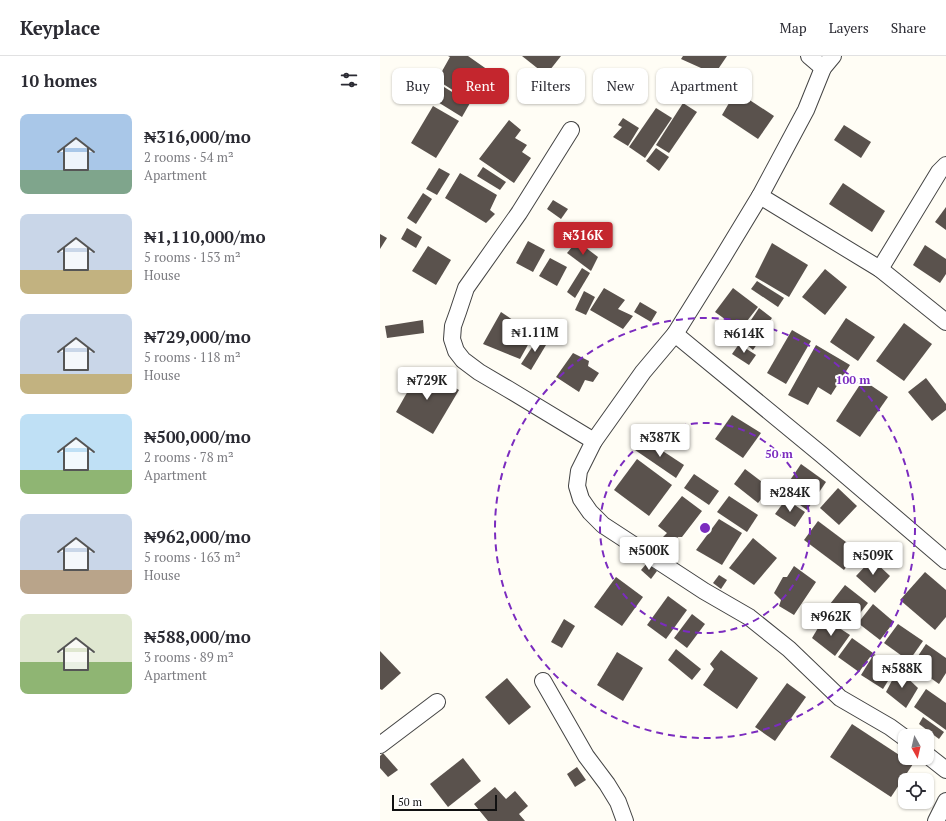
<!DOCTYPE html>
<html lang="en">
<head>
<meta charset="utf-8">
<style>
  :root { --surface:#fff; --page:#f7f7f7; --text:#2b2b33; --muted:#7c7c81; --line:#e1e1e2; --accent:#c4262e }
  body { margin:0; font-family:"PT Serif",serif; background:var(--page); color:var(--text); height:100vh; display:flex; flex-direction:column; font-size:15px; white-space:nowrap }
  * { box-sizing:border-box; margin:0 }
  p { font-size:13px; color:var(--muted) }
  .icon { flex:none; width:22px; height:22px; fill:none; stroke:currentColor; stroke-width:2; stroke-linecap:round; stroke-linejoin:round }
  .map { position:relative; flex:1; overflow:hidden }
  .sheet { display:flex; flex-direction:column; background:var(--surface); width:380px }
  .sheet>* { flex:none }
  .top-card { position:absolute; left:12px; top:12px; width:380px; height:36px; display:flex; gap:8px }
  .needle { width:26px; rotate:172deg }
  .buttons { position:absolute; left:518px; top:673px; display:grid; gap:8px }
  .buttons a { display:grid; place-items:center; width:36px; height:36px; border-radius:8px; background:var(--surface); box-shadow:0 1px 3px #0004; font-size:20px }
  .scale { position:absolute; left:12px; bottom:10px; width:105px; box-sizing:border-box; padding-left:4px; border:2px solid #111; border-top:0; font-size:11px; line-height:14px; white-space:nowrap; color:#111; -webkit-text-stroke:3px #fff; paint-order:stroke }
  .price { position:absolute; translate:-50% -34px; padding:0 9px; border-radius:4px; background:#fff; color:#222; font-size:13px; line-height:26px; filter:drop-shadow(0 1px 2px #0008) }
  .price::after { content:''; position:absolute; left:50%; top:24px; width:12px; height:9px; margin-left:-6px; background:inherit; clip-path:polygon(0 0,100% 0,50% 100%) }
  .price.current { background:var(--accent); color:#fff }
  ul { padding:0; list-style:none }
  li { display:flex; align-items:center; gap:12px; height:100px; padding:0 20px }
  li span { display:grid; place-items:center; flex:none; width:112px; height:80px; border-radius:8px; color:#555 }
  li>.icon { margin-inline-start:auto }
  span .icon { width:48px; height:48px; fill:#fffc; stroke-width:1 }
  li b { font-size:17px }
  h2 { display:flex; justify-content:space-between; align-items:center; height:48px; padding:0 20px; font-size:17px }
  .pill { padding:0 14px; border-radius:8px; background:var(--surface); box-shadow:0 1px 3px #0004; font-size:14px; line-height:36px }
  .pill.current { background:var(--accent); color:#fff }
  header { display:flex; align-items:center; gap:24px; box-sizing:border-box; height:56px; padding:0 20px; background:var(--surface); border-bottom:1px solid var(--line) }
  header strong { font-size:19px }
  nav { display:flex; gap:22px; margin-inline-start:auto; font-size:14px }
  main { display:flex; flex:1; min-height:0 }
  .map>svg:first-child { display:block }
  .building { fill:#5a524d }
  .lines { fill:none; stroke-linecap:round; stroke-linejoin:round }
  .street-casing { stroke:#444; stroke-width:18 }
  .street { stroke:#fff; stroke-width:16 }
  .ring { fill:none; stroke:#7b2cbf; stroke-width:2; stroke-dasharray:7 5 }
  .centre { fill:#7b2cbf; stroke:#fff; stroke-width:2 }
  .ring-label { font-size:12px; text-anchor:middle; font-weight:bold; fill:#7b2cbf; stroke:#fff; stroke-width:4; stroke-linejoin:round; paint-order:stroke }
</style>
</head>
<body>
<header>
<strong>Keyplace</strong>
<nav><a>Map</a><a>Layers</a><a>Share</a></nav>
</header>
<main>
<section class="sheet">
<h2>10 homes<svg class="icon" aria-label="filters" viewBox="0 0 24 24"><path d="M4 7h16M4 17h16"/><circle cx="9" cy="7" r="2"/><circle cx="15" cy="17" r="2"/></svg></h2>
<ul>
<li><span style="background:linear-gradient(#a9c7e8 70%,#7fa58c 0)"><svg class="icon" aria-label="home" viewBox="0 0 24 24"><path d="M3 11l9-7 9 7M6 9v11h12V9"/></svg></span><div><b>₦316,000/mo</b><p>2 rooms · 54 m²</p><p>Apartment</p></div></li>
<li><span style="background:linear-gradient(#c9d6e8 70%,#c2b280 0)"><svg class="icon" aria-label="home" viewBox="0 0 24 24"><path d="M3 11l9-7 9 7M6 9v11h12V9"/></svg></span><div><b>₦1,110,000/mo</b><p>5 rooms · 153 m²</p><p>House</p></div></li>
<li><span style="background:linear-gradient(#c9d6e8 75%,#c2b280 0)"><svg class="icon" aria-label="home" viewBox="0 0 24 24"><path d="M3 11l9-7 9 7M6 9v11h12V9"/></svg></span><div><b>₦729,000/mo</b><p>5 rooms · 118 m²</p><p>House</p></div></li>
<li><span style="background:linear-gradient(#bfe0f5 70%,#8fb573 0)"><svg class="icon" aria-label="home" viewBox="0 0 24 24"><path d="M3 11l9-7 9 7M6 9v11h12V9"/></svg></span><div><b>₦500,000/mo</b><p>2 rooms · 78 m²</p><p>Apartment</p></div></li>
<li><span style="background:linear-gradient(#c9d6e8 70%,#b9a48a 0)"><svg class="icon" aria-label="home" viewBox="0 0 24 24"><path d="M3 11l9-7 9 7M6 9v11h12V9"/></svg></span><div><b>₦962,000/mo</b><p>5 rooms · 163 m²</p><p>House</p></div></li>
<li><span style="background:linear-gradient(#dfe7d0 60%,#8fb573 0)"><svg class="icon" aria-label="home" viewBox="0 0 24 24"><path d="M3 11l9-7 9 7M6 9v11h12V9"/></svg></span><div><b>₦588,000/mo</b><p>3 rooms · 89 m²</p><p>Apartment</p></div></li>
</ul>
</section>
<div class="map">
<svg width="566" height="765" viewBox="0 0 566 765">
  <rect width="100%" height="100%" fill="#fffdf5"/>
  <g class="building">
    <polygon points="68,0 88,0 108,14 88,44 57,24 70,1"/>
    <polygon points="142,0 181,0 166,19"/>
    <polygon points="303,0 347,0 328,28 316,20 321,12 301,3"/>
    <polygon points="56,26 90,47 82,61 48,40"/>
    <polygon points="356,35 394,60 378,83 342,59"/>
    <polygon points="303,47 317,56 289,97 276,89"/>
    <polygon points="53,50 79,65 56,102 31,87"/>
    <polygon points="276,52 292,62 265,102 249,91"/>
    <polygon points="243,62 259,72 248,90 233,81 242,71 238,69"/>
    <polygon points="129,64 141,74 135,82 147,89 142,96 151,102 134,127 99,103"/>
    <polygon points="464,69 491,86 481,102 454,84"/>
    <polygon points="276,92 289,101 279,115 266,105"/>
    <polygon points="103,111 126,126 120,134 97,120"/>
    <polygon points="59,112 70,118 57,139 46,133"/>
    <polygon points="80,117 117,139 110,154 115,158 106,167 65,142"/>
    <polygon points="463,127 505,155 492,176 449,148"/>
    <polygon points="43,137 52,143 36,168 27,162"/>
    <polygon points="173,144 188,153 181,163 167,153"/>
    <polygon points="566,151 566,174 555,166"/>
    <polygon points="27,172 42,181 36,192 21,183"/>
    <polygon points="0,178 7,182 0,193"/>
    <polygon points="148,185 165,194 153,216 136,207"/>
    <polygon points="197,185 218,201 211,215 187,197"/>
    <polygon points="392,187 428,209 409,241 375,221"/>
    <polygon points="545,189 566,203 566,218 560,227 533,209"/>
    <polygon points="48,190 71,204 56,229 32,215"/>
    <polygon points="170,202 187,211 177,230 159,220"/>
    <polygon points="202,212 210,217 195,242 187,236"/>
    <polygon points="445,213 467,231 445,259 422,241"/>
    <polygon points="377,225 404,242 398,251 371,233"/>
    <polygon points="224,232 245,244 238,253 253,260 243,273 210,254"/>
    <polygon points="353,232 378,251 360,274 335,256"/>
    <polygon points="204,235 215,241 206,259 195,254"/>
    <polygon points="260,246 277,256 271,266 254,256"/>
    <polygon points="379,252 392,262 381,277 382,281 373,294 359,282"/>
    <polygon points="121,256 154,278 140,303 103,288"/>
    <polygon points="466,262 495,281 478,305 450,286"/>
    <polygon points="43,264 44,277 7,282 5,270"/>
    <polygon points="524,267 552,288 524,325 496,305"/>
    <polygon points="412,274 431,285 406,328 387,317"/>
    <polygon points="160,279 169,284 151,314 141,308"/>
    <polygon points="359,288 376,299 369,309 352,298"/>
    <polygon points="436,289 470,309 451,339 438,331 428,349 408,339"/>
    <polygon points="193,297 209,305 208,310 219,317 213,326 205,324 199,336 176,321"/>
    <polygon points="41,312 79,334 53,378 16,356"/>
    <polygon points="546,322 566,348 566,354 552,365 528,336"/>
    <polygon points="483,324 508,341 480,381 456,365"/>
    <polygon points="352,359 381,377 363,402 335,383"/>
    <polygon points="263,382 304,409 296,422 255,394"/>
    <polygon points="257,403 292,429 269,460 234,434"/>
    <polygon points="421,408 446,426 427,454 402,436"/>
    <polygon points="365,413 390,432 378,447 354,428"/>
    <polygon points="314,418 339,435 329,449 304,432"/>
    <polygon points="458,432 477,450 459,469 440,452"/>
    <polygon points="302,440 322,455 302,481 298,481 293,488 283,481 287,477 278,470"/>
    <polygon points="349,440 378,459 367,476 337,456"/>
    <polygon points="406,443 425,456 415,471 395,458"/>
    <polygon points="339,463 362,477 342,509 316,494"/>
    <polygon points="438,465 478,495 464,514 424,484"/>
    <polygon points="373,482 397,502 374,529 349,512"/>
    <polygon points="492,503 510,520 495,537 476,520"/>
    <polygon points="267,507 277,515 271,523 261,514"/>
    <polygon points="414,510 436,526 414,559 399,550 401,544 394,537 403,521 407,521"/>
    <polygon points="545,516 566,534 566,561 555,574 520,544"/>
    <polygon points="339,519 347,524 341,533 333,527"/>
    <polygon points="236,521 263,541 242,570 214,551"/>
    <polygon points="465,529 488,547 473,566 450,548"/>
    <polygon points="288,540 307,554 286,583 267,569"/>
    <polygon points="493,548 514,566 500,584 478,567"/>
    <polygon points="312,558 325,568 307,592 294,582"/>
    <polygon points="444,562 470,579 455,600 432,582"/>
    <polygon points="184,563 195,570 182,592 171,586"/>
    <polygon points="518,568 543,585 529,605 504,587"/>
    <polygon points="472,582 493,597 479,616 458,601"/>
    <polygon points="546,588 566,602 566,617 559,628 532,609"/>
    <polygon points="296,593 321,613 312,624 288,604"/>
    <polygon points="341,594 378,622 357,653 323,629 334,613 330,608"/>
    <polygon points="0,595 21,617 2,634 0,633"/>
    <polygon points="237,596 263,612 243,645 217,629"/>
    <polygon points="494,598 516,612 503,633 481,619"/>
    <polygon points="518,613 538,632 526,652 506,636"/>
    <polygon points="127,622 151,651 129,669 105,641"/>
    <polygon points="407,627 426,641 395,685 375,671"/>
    <polygon points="546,633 566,647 566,674 534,651"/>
    <polygon points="543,661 564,676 559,683 539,668"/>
    <polygon points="472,668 533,708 511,741 450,701"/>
    <polygon points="3,697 18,714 8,721 0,712 0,700"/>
    <polygon points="83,702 101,725 68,751 50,728"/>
    <polygon points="197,711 206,724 195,731 187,718"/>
    <polygon points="115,731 126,743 135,735 148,750 139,758 145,765 108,765 94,748"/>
  </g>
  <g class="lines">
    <g class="street-casing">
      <g id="street">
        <polyline points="429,0 443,12"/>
        <polyline points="453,0 443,12 426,54 380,140 343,201 295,278 263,316 214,385 199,415 197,430 201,443 210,456 223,469 324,535 369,561 409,593 460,642 510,671 525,682"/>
        <polyline points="191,74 139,157 86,232 78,256 73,270 72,283 76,295 83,304 99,316 128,333 214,385"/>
        <polyline points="380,140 500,213 566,266"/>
        <polyline points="500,213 559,116 566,109"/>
        <polyline points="295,278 442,399 566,505"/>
        <polyline points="163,625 206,700 227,728 238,746 245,765"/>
        <polyline points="0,689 57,646"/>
        <polyline points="547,699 566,714"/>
        <polyline points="556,765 566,745"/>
      </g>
    </g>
    <use href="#street" class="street"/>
  </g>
  <g class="ring">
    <circle cx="325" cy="472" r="105"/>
    <circle cx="325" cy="472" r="210"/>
  </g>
  <circle cx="325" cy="472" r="6" class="centre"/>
  <g class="ring-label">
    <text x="473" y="328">100 m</text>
    <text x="399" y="402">50 m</text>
  </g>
</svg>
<div class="buttons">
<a><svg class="needle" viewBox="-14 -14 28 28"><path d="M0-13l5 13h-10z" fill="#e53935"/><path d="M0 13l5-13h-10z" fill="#7c7c81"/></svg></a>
<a><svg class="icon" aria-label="locate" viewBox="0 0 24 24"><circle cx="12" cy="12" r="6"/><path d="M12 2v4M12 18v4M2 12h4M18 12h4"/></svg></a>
</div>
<div class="scale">50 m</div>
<b class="price current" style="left:203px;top:200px">₦316K</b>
<b class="price" style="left:155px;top:297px">₦1.11M</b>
<b class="price" style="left:364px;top:298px">₦614K</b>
<b class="price" style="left:47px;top:345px">₦729K</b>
<b class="price" style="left:280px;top:402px">₦387K</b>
<b class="price" style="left:410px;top:457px">₦284K</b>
<b class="price" style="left:269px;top:515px">₦500K</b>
<b class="price" style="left:493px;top:520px">₦509K</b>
<b class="price" style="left:451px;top:581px">₦962K</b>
<b class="price" style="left:522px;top:633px">₦588K</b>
<div class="top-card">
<a class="pill">Buy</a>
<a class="pill current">Rent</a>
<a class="pill">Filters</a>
<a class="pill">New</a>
<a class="pill">Apartment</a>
</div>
</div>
</main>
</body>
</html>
